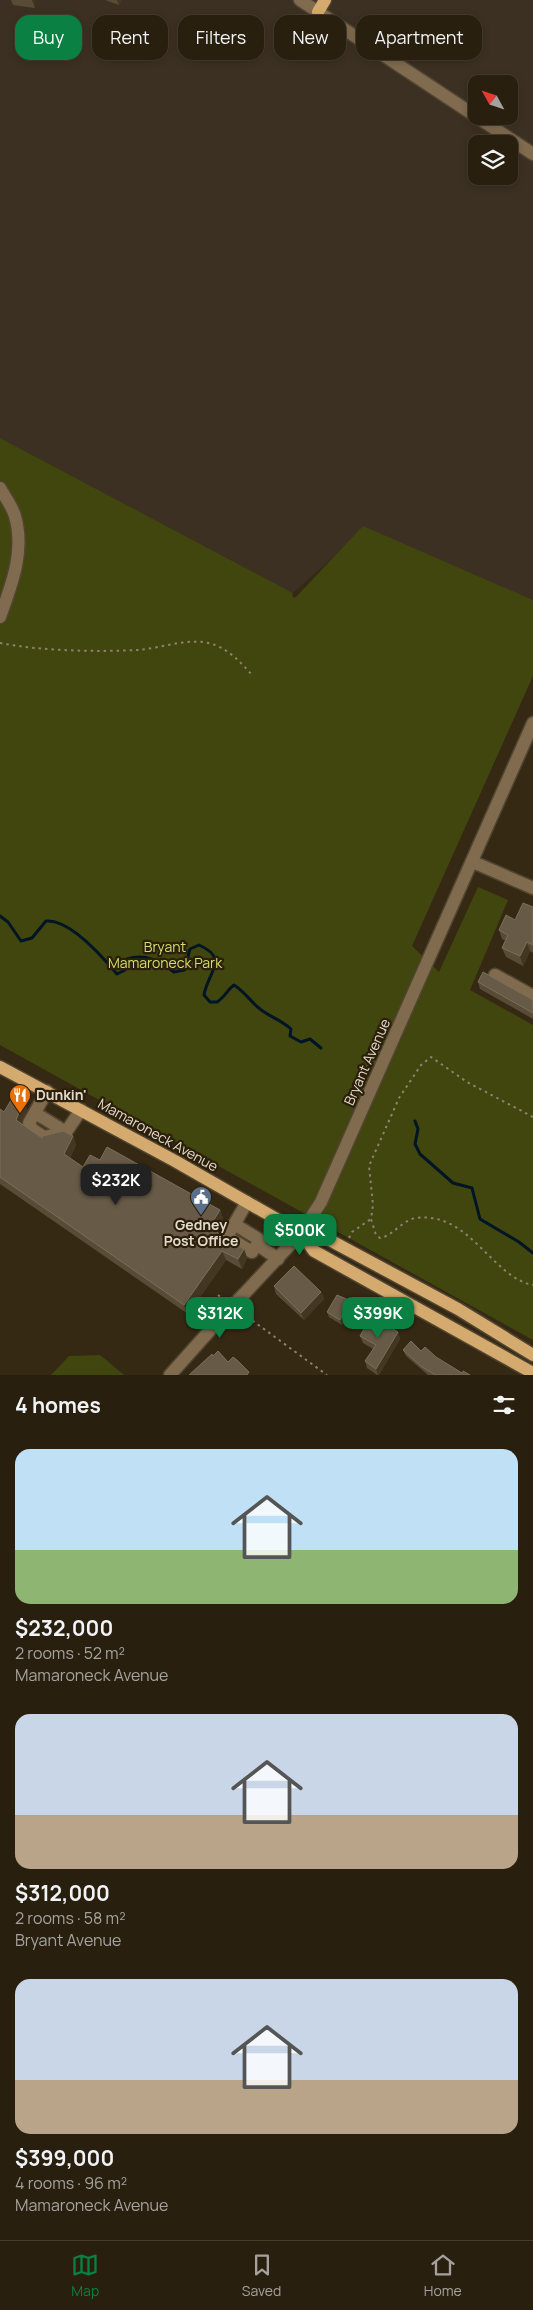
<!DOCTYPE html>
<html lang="en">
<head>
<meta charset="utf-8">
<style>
  :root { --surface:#281f0f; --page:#342c1d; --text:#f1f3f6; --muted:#a5a29e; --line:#443d2f; --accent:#0b8043 }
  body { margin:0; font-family:Manrope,sans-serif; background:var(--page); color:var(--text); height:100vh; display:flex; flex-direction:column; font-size:19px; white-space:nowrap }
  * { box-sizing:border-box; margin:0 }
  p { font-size:16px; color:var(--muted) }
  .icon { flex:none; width:28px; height:28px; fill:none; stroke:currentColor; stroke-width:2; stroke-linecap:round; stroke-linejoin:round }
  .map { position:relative; height:1375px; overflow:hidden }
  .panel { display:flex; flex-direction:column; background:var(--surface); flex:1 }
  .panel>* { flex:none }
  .top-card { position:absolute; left:15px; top:15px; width:504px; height:45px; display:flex; gap:10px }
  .needle { width:32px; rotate:310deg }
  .buttons { position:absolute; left:468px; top:75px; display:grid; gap:10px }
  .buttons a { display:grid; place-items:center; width:50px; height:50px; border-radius:10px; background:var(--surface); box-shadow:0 2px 8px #0003,0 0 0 1px var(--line); font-size:25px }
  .price { position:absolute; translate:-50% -42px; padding:0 11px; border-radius:10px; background:var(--accent); color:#fff; font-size:16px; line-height:32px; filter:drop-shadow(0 1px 2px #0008) }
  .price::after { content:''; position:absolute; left:50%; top:30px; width:15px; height:11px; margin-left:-8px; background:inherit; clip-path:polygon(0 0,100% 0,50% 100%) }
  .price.on { background:#222; color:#fff }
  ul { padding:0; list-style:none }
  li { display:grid; align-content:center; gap:10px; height:265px; padding:0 15px }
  li span { display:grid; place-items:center; height:155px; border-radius:15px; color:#555 }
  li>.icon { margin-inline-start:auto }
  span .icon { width:90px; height:90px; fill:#fffc; stroke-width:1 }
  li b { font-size:21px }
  h2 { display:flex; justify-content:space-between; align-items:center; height:60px; padding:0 15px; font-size:21px }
  .chip { padding:0 18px; border-radius:15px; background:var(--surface); box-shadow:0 2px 8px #0003,0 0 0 1px var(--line); font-size:18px; line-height:45px }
  .chip.on { background:var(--accent); color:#fff }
  .menu { display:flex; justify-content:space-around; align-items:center; height:70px; border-top:1px solid var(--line); background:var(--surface); font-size:14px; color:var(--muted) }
  .menu a { display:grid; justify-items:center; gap:2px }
  .menu .on { color:var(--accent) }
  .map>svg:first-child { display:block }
  .medical { fill:#3c3022; fill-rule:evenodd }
  .green { fill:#41460e }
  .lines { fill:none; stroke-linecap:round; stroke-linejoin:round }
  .stream { stroke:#011525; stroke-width:3 }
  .minor-casing { stroke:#514532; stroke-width:15 }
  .major-casing { stroke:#514532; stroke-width:15 }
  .path { stroke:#8c8271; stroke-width:2; stroke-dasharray:2.5 4; stroke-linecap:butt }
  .minor { stroke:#806b4f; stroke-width:12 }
  .major { stroke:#d5aa6e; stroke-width:12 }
  .minor-bridge-casing { stroke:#514532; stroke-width:15; stroke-linecap:butt }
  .minor-bridge { stroke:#806b4f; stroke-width:12 }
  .wall { fill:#584c37 }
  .shaded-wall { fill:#443722 }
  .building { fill:#675b47; stroke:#7a6f5c }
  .labels { text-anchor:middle; stroke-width:4.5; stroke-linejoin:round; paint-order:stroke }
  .park-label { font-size:14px; fill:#d3df6f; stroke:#2b1f0a }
  .street-label { font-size:14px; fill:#e2dacd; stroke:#2b1f0a }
  .poi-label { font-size:14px; font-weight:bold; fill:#e2dacd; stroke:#2b1f0a; text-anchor:start }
</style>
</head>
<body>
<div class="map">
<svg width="533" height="1375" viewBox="0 0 533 1375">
  <rect width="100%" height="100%" fill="#352914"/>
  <path class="medical" d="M0 0H533V600L366 528 293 593 0 438ZM476 84H509V116H476ZM476 144H509V176H476Z"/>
  <g class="green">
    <polygon points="0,438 293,593 292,596 295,598 363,526 533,600 533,676 412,946 439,972 478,887 508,900 470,990 533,1025 533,1340 0,1045"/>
    <polygon points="100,1355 124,1375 51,1375 69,1356"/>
  </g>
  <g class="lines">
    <g class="stream">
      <path d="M0 916 8 922 21 941 32 938 46 921C70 919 102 956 117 974L125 970 127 959C146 953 159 961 174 972L184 970 188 967V956L190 949 199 945C230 959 208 971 204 995L210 1002H217C225 997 227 990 234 985 245 992 250 1001 260 1009 270 1017 281 1020 291 1029L290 1036 301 1042 310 1039 321 1048"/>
      <polyline points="415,1121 418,1129 415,1144 420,1154 453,1183 472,1188 480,1219 519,1242 533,1253"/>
    </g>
    <g class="minor-casing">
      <g id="minor">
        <polyline points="300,0 533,154"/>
        <path d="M0 488C5 497 12 506 15 516 25 551 12 584 0 617"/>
        <polyline points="473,862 533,888"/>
        <polyline points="495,975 533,996"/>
        <polyline points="47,1091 29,1123 32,1129 44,1137 66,1132 81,1110"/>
        <polyline points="35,1113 66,1132"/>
        <polyline points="234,1224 260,1240 252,1252 227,1237 247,1202"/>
        <polyline points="258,1245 278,1259"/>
        <polyline points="244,1294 301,1233 321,1202 533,723"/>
        <polyline points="170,1375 221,1318"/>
      </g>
    </g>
    <g class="major-casing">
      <g id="major">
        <polyline points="318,12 325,0"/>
        <polyline points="0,1067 175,1161 301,1233 324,1237 458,1309 533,1355"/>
        <polyline points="301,1233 314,1251 533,1373"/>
      </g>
    </g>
    <g class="path">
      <path d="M0 643C41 651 96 652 138 650 162 648 192 636 215 645 231 651 242 664 253 676"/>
      <path d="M533 1117 467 1082 431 1057 421 1065 399 1098 369 1166 373 1205 371 1219 376 1235 380 1238C393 1236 402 1220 416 1218 470 1211 491 1277 533 1285"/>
      <polyline points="349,1238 352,1232 371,1219"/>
      <polyline points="218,1295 224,1300"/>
      <polyline points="242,1313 327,1375"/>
    </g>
    <use href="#minor" class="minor"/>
    <use href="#major" class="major"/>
    <g class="minor-bridge-casing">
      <polyline id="minor-bridge" points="221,1318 244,1294"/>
    </g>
    <use href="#minor-bridge" class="minor-bridge"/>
  </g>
  <g class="wall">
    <polygon points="11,0 35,0 35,8 13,5"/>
    <polygon points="105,0 121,0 119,5"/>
    <polygon points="533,907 533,953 530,951 523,966 506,957 502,948 506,941 502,939 499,930 515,920"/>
    <polygon points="478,982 533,1000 533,1019 480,989"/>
    <polygon points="0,1109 4,1112 27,1109 21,1124 42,1138 73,1136 76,1145 70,1158 83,1167 100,1160 220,1210 223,1219 217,1230 219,1235 244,1249 247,1258 242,1269 226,1260 188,1314 0,1184"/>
    <polygon points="274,1286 321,1292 324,1299 304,1320 276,1294"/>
    <polygon points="353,1305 342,1325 329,1317 327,1312"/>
    <polygon points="388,1326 398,1332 400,1339 379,1375 377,1375 367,1368 365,1361 373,1349 363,1343 360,1336"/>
    <polygon points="403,1350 421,1351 436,1357 462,1373 470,1375 428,1375 406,1356"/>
  </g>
  <g class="shaded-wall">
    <polygon points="32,0 35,0 35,8 32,1"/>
    <polygon points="117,0 121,0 119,5"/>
    <polygon points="527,942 530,951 523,966 520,956"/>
    <polygon points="24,1100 27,1109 19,1129 16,1120"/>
    <polygon points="73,1136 76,1145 67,1163 64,1154"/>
    <polygon points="220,1210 223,1219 214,1235 210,1226"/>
    <polygon points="244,1249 247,1258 242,1269 238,1259"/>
    <polygon points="222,1251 226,1260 188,1314 184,1305"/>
    <polygon points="321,1292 324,1299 304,1320 301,1313"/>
    <polygon points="351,1301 353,1305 342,1325 340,1320"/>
    <polygon points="398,1332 400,1339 379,1375 378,1375 376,1369"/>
  </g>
  <g class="building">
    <polygon points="523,903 533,907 533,945 527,942 520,956 502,948 508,935 499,930 506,915 515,920"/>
    <polygon points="483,972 533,1000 533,1013 478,982"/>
    <polygon points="14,1095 24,1100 16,1120 42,1138 43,1136 63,1131 73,1136 64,1154 83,1167 90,1155 100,1160 107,1147 220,1210 210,1226 216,1229 219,1235 244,1249 238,1259 222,1251 184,1305 0,1177 0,1109 4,1112"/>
    <polygon points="294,1266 321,1292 301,1313 274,1286"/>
    <polygon points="337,1295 351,1301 340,1320 327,1312"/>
    <polygon points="371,1316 377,1320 384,1317 388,1326 398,1332 376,1369 365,1361 376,1345 360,1336"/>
    <polygon points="411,1341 421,1351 425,1347 436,1357 462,1373 463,1371 470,1375 435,1375 422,1367 403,1350"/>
    <polygon points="218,1351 228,1362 233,1357 237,1360 249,1372 247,1375 189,1375 212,1354 213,1356"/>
  </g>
  <defs>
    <g id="restaurant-pin" transform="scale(1.125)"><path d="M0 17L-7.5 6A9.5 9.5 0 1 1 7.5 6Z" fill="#e8710a" stroke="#2b1f0a"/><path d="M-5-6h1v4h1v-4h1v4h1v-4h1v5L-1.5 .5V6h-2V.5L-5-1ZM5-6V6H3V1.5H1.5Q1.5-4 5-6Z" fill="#fff"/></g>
    <g id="civic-pin" transform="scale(1.125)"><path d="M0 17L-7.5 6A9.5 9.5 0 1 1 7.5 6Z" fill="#5c6f8a" stroke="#2b1f0a"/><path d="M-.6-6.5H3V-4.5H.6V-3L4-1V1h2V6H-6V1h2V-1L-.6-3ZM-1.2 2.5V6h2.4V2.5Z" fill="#fff"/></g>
  </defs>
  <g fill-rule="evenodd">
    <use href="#restaurant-pin" x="20" y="1095"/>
    <use href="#civic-pin" x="201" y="1197"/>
  </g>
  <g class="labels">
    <g class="park-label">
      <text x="165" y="952">Bryant<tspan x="165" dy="16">Mamaroneck Park</tspan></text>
    </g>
    <g class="street-label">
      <text transform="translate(367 1062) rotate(-66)" y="5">Bryant Avenue</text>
      <text transform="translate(158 1135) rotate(29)" y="5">Mamaroneck Avenue</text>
    </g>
    <g class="poi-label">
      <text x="36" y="1100">Dunkin'</text>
      <text x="201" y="1230" text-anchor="middle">Gedney<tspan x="201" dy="16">Post Office</tspan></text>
    </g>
  </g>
</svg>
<div class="buttons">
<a><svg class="needle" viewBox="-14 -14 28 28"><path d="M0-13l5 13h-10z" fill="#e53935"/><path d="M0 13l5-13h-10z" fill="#a5a29e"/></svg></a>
<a><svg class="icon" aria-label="layers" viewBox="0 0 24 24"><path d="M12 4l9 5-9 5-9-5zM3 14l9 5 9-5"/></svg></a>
</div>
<b class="price on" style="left:116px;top:1206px">$232K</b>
<b class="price" style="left:300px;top:1256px">$500K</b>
<b class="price" style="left:220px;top:1339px">$312K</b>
<b class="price" style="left:378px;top:1339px">$399K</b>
<div class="top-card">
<a class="chip on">Buy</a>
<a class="chip">Rent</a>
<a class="chip">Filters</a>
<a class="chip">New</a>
<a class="chip">Apartment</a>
</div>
</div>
<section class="panel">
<h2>4 homes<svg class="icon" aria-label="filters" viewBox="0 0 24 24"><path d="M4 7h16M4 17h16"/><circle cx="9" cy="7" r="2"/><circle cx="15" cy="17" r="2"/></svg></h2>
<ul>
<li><span style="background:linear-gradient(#bfe0f5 65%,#8fb573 0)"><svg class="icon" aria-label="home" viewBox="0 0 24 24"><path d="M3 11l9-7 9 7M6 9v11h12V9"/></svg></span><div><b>$232,000</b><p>2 rooms · 52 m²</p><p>Mamaroneck Avenue</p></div></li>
<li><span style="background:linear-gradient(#c9d6e8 65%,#b9a48a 0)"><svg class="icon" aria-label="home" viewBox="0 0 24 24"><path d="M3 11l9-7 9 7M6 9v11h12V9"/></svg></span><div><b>$312,000</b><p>2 rooms · 58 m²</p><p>Bryant Avenue</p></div></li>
<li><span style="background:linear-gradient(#c9d6e8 65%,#b9a48a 0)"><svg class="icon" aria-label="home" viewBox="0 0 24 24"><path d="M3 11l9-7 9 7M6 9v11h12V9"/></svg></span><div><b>$399,000</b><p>4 rooms · 96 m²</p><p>Mamaroneck Avenue</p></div></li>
</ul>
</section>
<nav class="menu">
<a class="on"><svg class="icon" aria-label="map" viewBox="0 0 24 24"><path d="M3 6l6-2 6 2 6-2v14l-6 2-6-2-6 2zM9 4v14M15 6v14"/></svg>Map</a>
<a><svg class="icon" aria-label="saved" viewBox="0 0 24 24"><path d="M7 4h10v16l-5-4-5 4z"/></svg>Saved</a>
<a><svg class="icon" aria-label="home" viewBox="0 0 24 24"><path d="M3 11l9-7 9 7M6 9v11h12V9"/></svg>Home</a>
</nav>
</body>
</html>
